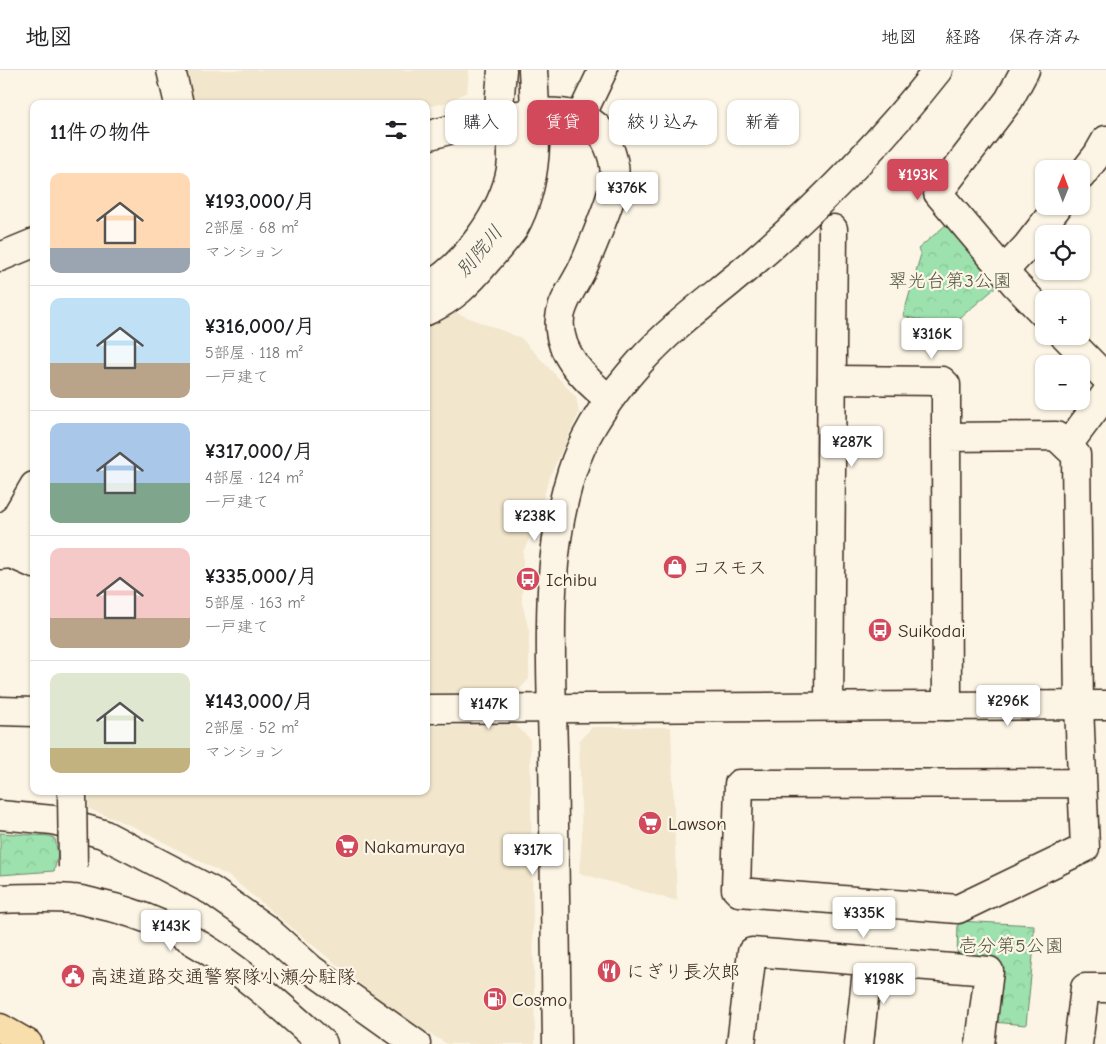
<!DOCTYPE html>
<html lang="ja">
<head>
<meta charset="utf-8">
<style>
  :root { --surface:#fff; --page:#f2f2f2; --text:#202124; --muted:#757577; --line:#e0e0e0; --accent:#d1495b }
  body { margin:0; font-family:"Comic Neue","Klee One",sans-serif; background:var(--page); color:var(--text); height:100vh; display:flex; flex-direction:column; font-size:19px; white-space:nowrap }
  * { box-sizing:border-box; margin:0 }
  p { font-size:16px; color:var(--muted) }
  .icon { flex:none; width:28px; height:28px; fill:none; stroke:currentColor; stroke-width:2; stroke-linecap:round; stroke-linejoin:round }
  .map { position:relative; flex:1; overflow:hidden }
  .details { position:absolute; left:30px; top:30px; width:400px; height:695px; display:flex; flex-direction:column; background:var(--surface); border-radius:10px; box-shadow:0 1px 4px #0004 }
  .details>* { flex:none }
  .hud { position:absolute; left:445px; top:30px; width:475px; height:45px; display:flex; gap:10px }
  .needle { width:32px; rotate:1deg }
  .tools { position:absolute; left:1035px; top:90px; display:grid; gap:10px }
  .tools a { display:grid; place-items:center; width:55px; height:55px; border-radius:10px; background:var(--surface); box-shadow:0 1px 4px #0004; font-size:25px }
  .price { position:absolute; translate:-50% -42px; padding:0 11px; border-radius:5px; background:#fff; color:#222; font-size:16px; line-height:32px; filter:drop-shadow(0 1px 2px #0008) }
  .price::after { content:''; position:absolute; left:50%; top:30px; width:15px; height:11px; margin-left:-8px; background:inherit; clip-path:polygon(0 0,100% 0,50% 100%) }
  .price.current { background:var(--accent); color:#fff }
  ul { padding:0; list-style:none }
  li { display:flex; align-items:center; gap:15px; height:125px; padding:0 20px }
  li+li { border-top:1px solid var(--line) }
  li span { display:grid; place-items:center; flex:none; width:140px; height:100px; border-radius:10px; color:#555 }
  li>.icon { margin-inline-start:auto }
  span .icon { width:60px; height:60px; fill:#fffc; stroke-width:1 }
  li b { font-size:21px }
  h2 { display:flex; justify-content:space-between; align-items:center; height:60px; padding:0 20px; font-size:21px }
  .pill { padding:0 18px; border-radius:10px; background:var(--surface); box-shadow:0 1px 4px #0004; font-size:18px; line-height:45px }
  .pill.current { background:var(--accent); color:#fff }
  header { display:flex; align-items:center; gap:30px; box-sizing:border-box; height:70px; padding:0 25px; background:var(--surface); border-bottom:1px solid var(--line) }
  header strong { font-size:24px }
  nav { display:flex; gap:28px; margin-inline-start:auto; font-size:18px }
  .map>svg:first-child { display:block }
  .built { fill:#f2e6cc }
  .forest { fill:url(#forest-crowns); stroke:#6c8666 }
  .lines { fill:none; stroke-linecap:round; stroke-linejoin:round }
  .minor-casing { stroke:#3b2a1e; stroke-width:31 }
  .highway-casing { stroke:#3b2a1e; stroke-width:31 }
  .minor { stroke:#fcf5e5; stroke-width:28 }
  .highway { stroke:#f8deab; stroke-width:28 }
  .minor-bridge-casing { stroke:#3b2a1e; stroke-width:31; stroke-linecap:butt }
  .minor-bridge { stroke:#fcf5e5; stroke-width:28 }
  .labels { text-anchor:middle; stroke-width:4.5; stroke-linejoin:round; paint-order:stroke }
  .park-label { font-size:19px; fill:#545842; stroke:#fcf5e5 }
  .poi-label { font-size:19px; fill:#3b2a1e; stroke:#fcf5e5; text-anchor:start }
  .water-label { font-size:20px; font-style:italic; fill:#4d554e; stroke:#fcf5e5 }
</style>
</head>
<body>
<header>
<strong>地図</strong>
<nav><a>地図</a><a>経路</a><a>保存済み</a></nav>
</header>
<div class="map">
<svg width="1106" height="974" viewBox="0 0 1106 974">
  <defs>
    <pattern id="forest-crowns" width="20" height="18" patternUnits="userSpaceOnUse" patternTransform="scale(1.25)"><rect width="20" height="18" fill="#9de2ae"/><path d="M2 6a3 3 0 1 1 6 0M12 15a3 3 0 1 1 6 0" fill="none" stroke="#88c295"/></pattern>
  </defs>
  <rect width="100%" height="100%" fill="#fcf5e5"/>
  <filter id="ink" filterUnits="userSpaceOnUse"><feTurbulence type="fractalNoise" baseFrequency=".02" numOctaves="2"/><feDisplacementMap in="SourceGraphic" scale="10" xChannelSelector="R" yChannelSelector="G"/><feConvolveMatrix kernelMatrix="1 2 1 2 8 2 1 2 1" color-interpolation-filters="sRGB"/></filter>
  <g filter="url(#ink)">
    <g class="built">
      <polygon points="186,0 469,0 467,22 445,33 426,37 426,34 193,34"/>
      <polygon points="454,242 521,268 576,327 579,343 550,406 534,458 523,482 522,533 529,560 529,609 517,622 426,623 426,255"/>
      <polygon points="516,655 530,669 535,974 447,974 393,941 230,807 137,758 89,739 89,721 426,721 426,656"/>
      <polygon points="592,657 671,657 677,831 579,803 582,767 579,671"/>
    </g>
    <g class="forest">
      <polygon points="948,153 1000,214 949,257 903,246 921,184 918,179"/>
      <polygon points="0,763 50,766 55,769 58,785 54,801 0,805"/>
      <polygon points="958,851 1034,855 1033,886 1026,955 993,952 999,892 957,888"/>
    </g>
    <g class="lines">
      <g class="minor-casing">
        <g id="minor">
          <polyline points="171,0 179,34"/>
          <polyline points="1025,0 1009,30 938,123 1015,214 1044,244"/>
          <polyline points="580,48 603,0"/>
          <polyline points="498,49 502,0"/>
          <path d="M426 66C467 56 560 25 596 56 601 60 605 69 608 75 621 104 613 123 602 151 597 165 591 179 585 193 578 211 562 229 560 248 556 282 585 310 609 329"/>
          <polyline points="1081,106 1098,84 1106,70"/>
          <polyline points="0,187 34,173"/>
          <polyline points="1004,201 1027,176 1058,136"/>
          <path d="M426 217C464 198 504 141 511 99 514 82 510 62 510 45"/>
          <path d="M426 241C453 229 469 213 487 191 496 180 507 169 514 158 541 109 536 54 533 0"/>
          <polyline points="1065,266 1106,308"/>
          <polyline points="832,310 942,311 946,315 946,367"/>
          <polyline points="1067,376 1106,324"/>
          <polyline points="0,458 13,452 34,416"/>
          <polyline points="11,484 34,494"/>
          <polyline points="0,485 11,484 34,465"/>
          <polyline points="829,636 833,159"/>
          <polyline points="947,636 946,367 1056,366 1076,385 1079,636 1085,778 958,839 739,822 736,819 739,714 1082,713"/>
          <polyline points="426,639 1106,635"/>
          <polyline points="0,641 34,642"/>
          <polyline points="0,745 53,750 103,764 212,821 266,859 312,900 416,974"/>
          <path d="M0 829C24 828 48 827 72 829 82 829 92 833 102 835 192 854 256 914 323 974"/>
          <path d="M557 974C556 876 554 778 553 681 551 587 543 480 576 390 590 353 614 321 640 292 674 254 717 224 755 191 822 133 883 70 938 0"/>
          <polyline points="741,974 752,882 989,901 980,974"/>
          <polyline points="859,974 868,891"/>
          <polyline points="1078,974 1085,918 1106,918"/>
        </g>
      </g>
      <g class="highway-casing">
        <polyline id="highway" points="0,958 28,974"/>
      </g>
      <use href="#minor" class="minor"/>
      <use href="#highway" class="highway"/>
      <g class="minor-bridge-casing">
        <polyline id="minor-bridge" points="72,721 73,797"/>
      </g>
      <use href="#minor-bridge" class="minor-bridge"/>
    </g>
  </g>
  <defs>
    <g id="shop-disc" transform="scale(1.25)"><circle r="9.5" fill="#d1495b" stroke="#fcf5e5"/><path d="M-5-2.5h2.3a2.7 3.5 0 0 1 5.4 0H5L5.5 6h-11ZM-1.5-2.5h3a1.5 2.3 0 0 0-3 0Z" fill="#fff"/></g>
    <g id="bus-disc" transform="scale(1.25)"><circle r="9.5" fill="#d1495b" stroke="#fcf5e5"/><path d="M-5-6H5V4H4V6H2V4H-2V6H-4V4H-5ZM-3.5-4V0h7V-4ZM-3.5 1.2v1.5H-2V1.2ZM2 1.2v1.5H3.5V1.2Z" fill="#fff"/></g>
    <g id="supermarket-disc" transform="scale(1.25)"><circle r="9.5" fill="#d1495b" stroke="#fcf5e5"/><path d="M-6-5.5h2.5l.6 2H6L4.5 2H-2.5L-4.4-4H-6ZM-1.5 3.2a1.3 1.3 0 1 0 .1 0ZM3 3.2a1.3 1.3 0 1 0 .1 0Z" fill="#fff"/></g>
    <g id="restaurant-disc" transform="scale(1.25)"><circle r="9.5" fill="#d1495b" stroke="#fcf5e5"/><path d="M-5-6h1v4h1v-4h1v4h1v-4h1v5L-1.5 .5V6h-2V.5L-5-1ZM5-6V6H3V1.5H1.5Q1.5-4 5-6Z" fill="#fff"/></g>
    <g id="civic-disc" transform="scale(1.25)"><circle r="9.5" fill="#d1495b" stroke="#fcf5e5"/><path d="M-.6-6.5H3V-4.5H.6V-3L4-1V1h2V6H-6V1h2V-1L-.6-3ZM-1.2 2.5V6h2.4V2.5Z" fill="#fff"/></g>
    <g id="fuel-disc" transform="scale(1.25)"><circle r="9.5" fill="#d1495b" stroke="#fcf5e5"/><path d="M-5.5-6h7V0h2V4h1.3V-2.5L3-4.5l.8-.8L6-3V5H2.5V1h-1V6h-7ZM-4.2-4.7v3.2H.2V-4.7Z" fill="#fff"/></g>
  </defs>
  <g fill-rule="evenodd">
    <use href="#shop-disc" x="675" y="497"/>
    <use href="#bus-disc" x="528" y="509"/>
    <use href="#bus-disc" x="880" y="560"/>
    <use href="#supermarket-disc" x="650" y="753"/>
    <use href="#supermarket-disc" x="347" y="776"/>
    <use href="#restaurant-disc" x="609" y="901"/>
    <use href="#civic-disc" x="73" y="906"/>
    <use href="#fuel-disc" x="495" y="929"/>
  </g>
  <g class="labels">
    <g class="park-label">
      <text x="950" y="217">翠光台第3公園</text>
      <text x="1011" y="882">壱分第5公園</text>
    </g>
    <g class="poi-label">
      <text x="692" y="504">コスモス</text>
      <text x="546" y="516">Ichibu</text>
      <text x="898" y="567">Suikodai</text>
      <text x="668" y="760">Lawson</text>
      <text x="364" y="783">Nakamuraya</text>
      <text x="626" y="908">にぎり長次郎</text>
      <text x="90" y="913">高速道路交通警察隊小瀬分駐隊</text>
      <text x="512" y="936">Cosmo</text>
    </g>
    <g class="water-label">
      <text transform="translate(479 181) rotate(-50)" y="7">別院川</text>
    </g>
  </g>
</svg>
<div class="tools">
<a><svg class="needle" viewBox="-14 -14 28 28"><path d="M0-13l5 13h-10z" fill="#e53935"/><path d="M0 13l5-13h-10z" fill="#757577"/></svg></a>
<a><svg class="icon" aria-label="locate" viewBox="0 0 24 24"><circle cx="12" cy="12" r="6"/><path d="M12 2v4M12 18v4M2 12h4M18 12h4"/></svg></a>
<a>+</a>
<a>−</a>
</div>
<b class="price current" style="left:918px;top:131px">¥193K</b>
<b class="price" style="left:627px;top:144px">¥376K</b>
<b class="price" style="left:932px;top:290px">¥316K</b>
<b class="price" style="left:852px;top:398px">¥287K</b>
<b class="price" style="left:535px;top:472px">¥238K</b>
<b class="price" style="left:1008px;top:657px">¥296K</b>
<b class="price" style="left:489px;top:660px">¥147K</b>
<b class="price" style="left:533px;top:806px">¥317K</b>
<b class="price" style="left:864px;top:869px">¥335K</b>
<b class="price" style="left:171px;top:882px">¥143K</b>
<b class="price" style="left:884px;top:935px">¥198K</b>
<div class="hud">
<a class="pill">購入</a>
<a class="pill current">賃貸</a>
<a class="pill">絞り込み</a>
<a class="pill">新着</a>
</div>
<section class="details">
<h2>11件の物件<svg class="icon" aria-label="filters" viewBox="0 0 24 24"><path d="M4 7h16M4 17h16"/><circle cx="9" cy="7" r="2"/><circle cx="15" cy="17" r="2"/></svg></h2>
<ul>
<li><span style="background:linear-gradient(#ffd9b3 75%,#9aa5b1 0)"><svg class="icon" aria-label="home" viewBox="0 0 24 24"><path d="M3 11l9-7 9 7M6 9v11h12V9"/></svg></span><div><b>¥193,000/月</b><p>2部屋 · 68 m²</p><p>マンション</p></div></li>
<li><span style="background:linear-gradient(#bfe0f5 65%,#b9a48a 0)"><svg class="icon" aria-label="home" viewBox="0 0 24 24"><path d="M3 11l9-7 9 7M6 9v11h12V9"/></svg></span><div><b>¥316,000/月</b><p>5部屋 · 118 m²</p><p>一戸建て</p></div></li>
<li><span style="background:linear-gradient(#a9c7e8 60%,#7fa58c 0)"><svg class="icon" aria-label="home" viewBox="0 0 24 24"><path d="M3 11l9-7 9 7M6 9v11h12V9"/></svg></span><div><b>¥317,000/月</b><p>4部屋 · 124 m²</p><p>一戸建て</p></div></li>
<li><span style="background:linear-gradient(#f6c9c9 70%,#b9a48a 0)"><svg class="icon" aria-label="home" viewBox="0 0 24 24"><path d="M3 11l9-7 9 7M6 9v11h12V9"/></svg></span><div><b>¥335,000/月</b><p>5部屋 · 163 m²</p><p>一戸建て</p></div></li>
<li><span style="background:linear-gradient(#dfe7d0 75%,#c2b280 0)"><svg class="icon" aria-label="home" viewBox="0 0 24 24"><path d="M3 11l9-7 9 7M6 9v11h12V9"/></svg></span><div><b>¥143,000/月</b><p>2部屋 · 52 m²</p><p>マンション</p></div></li>
</ul>
</section>
</div>
</body>
</html>
